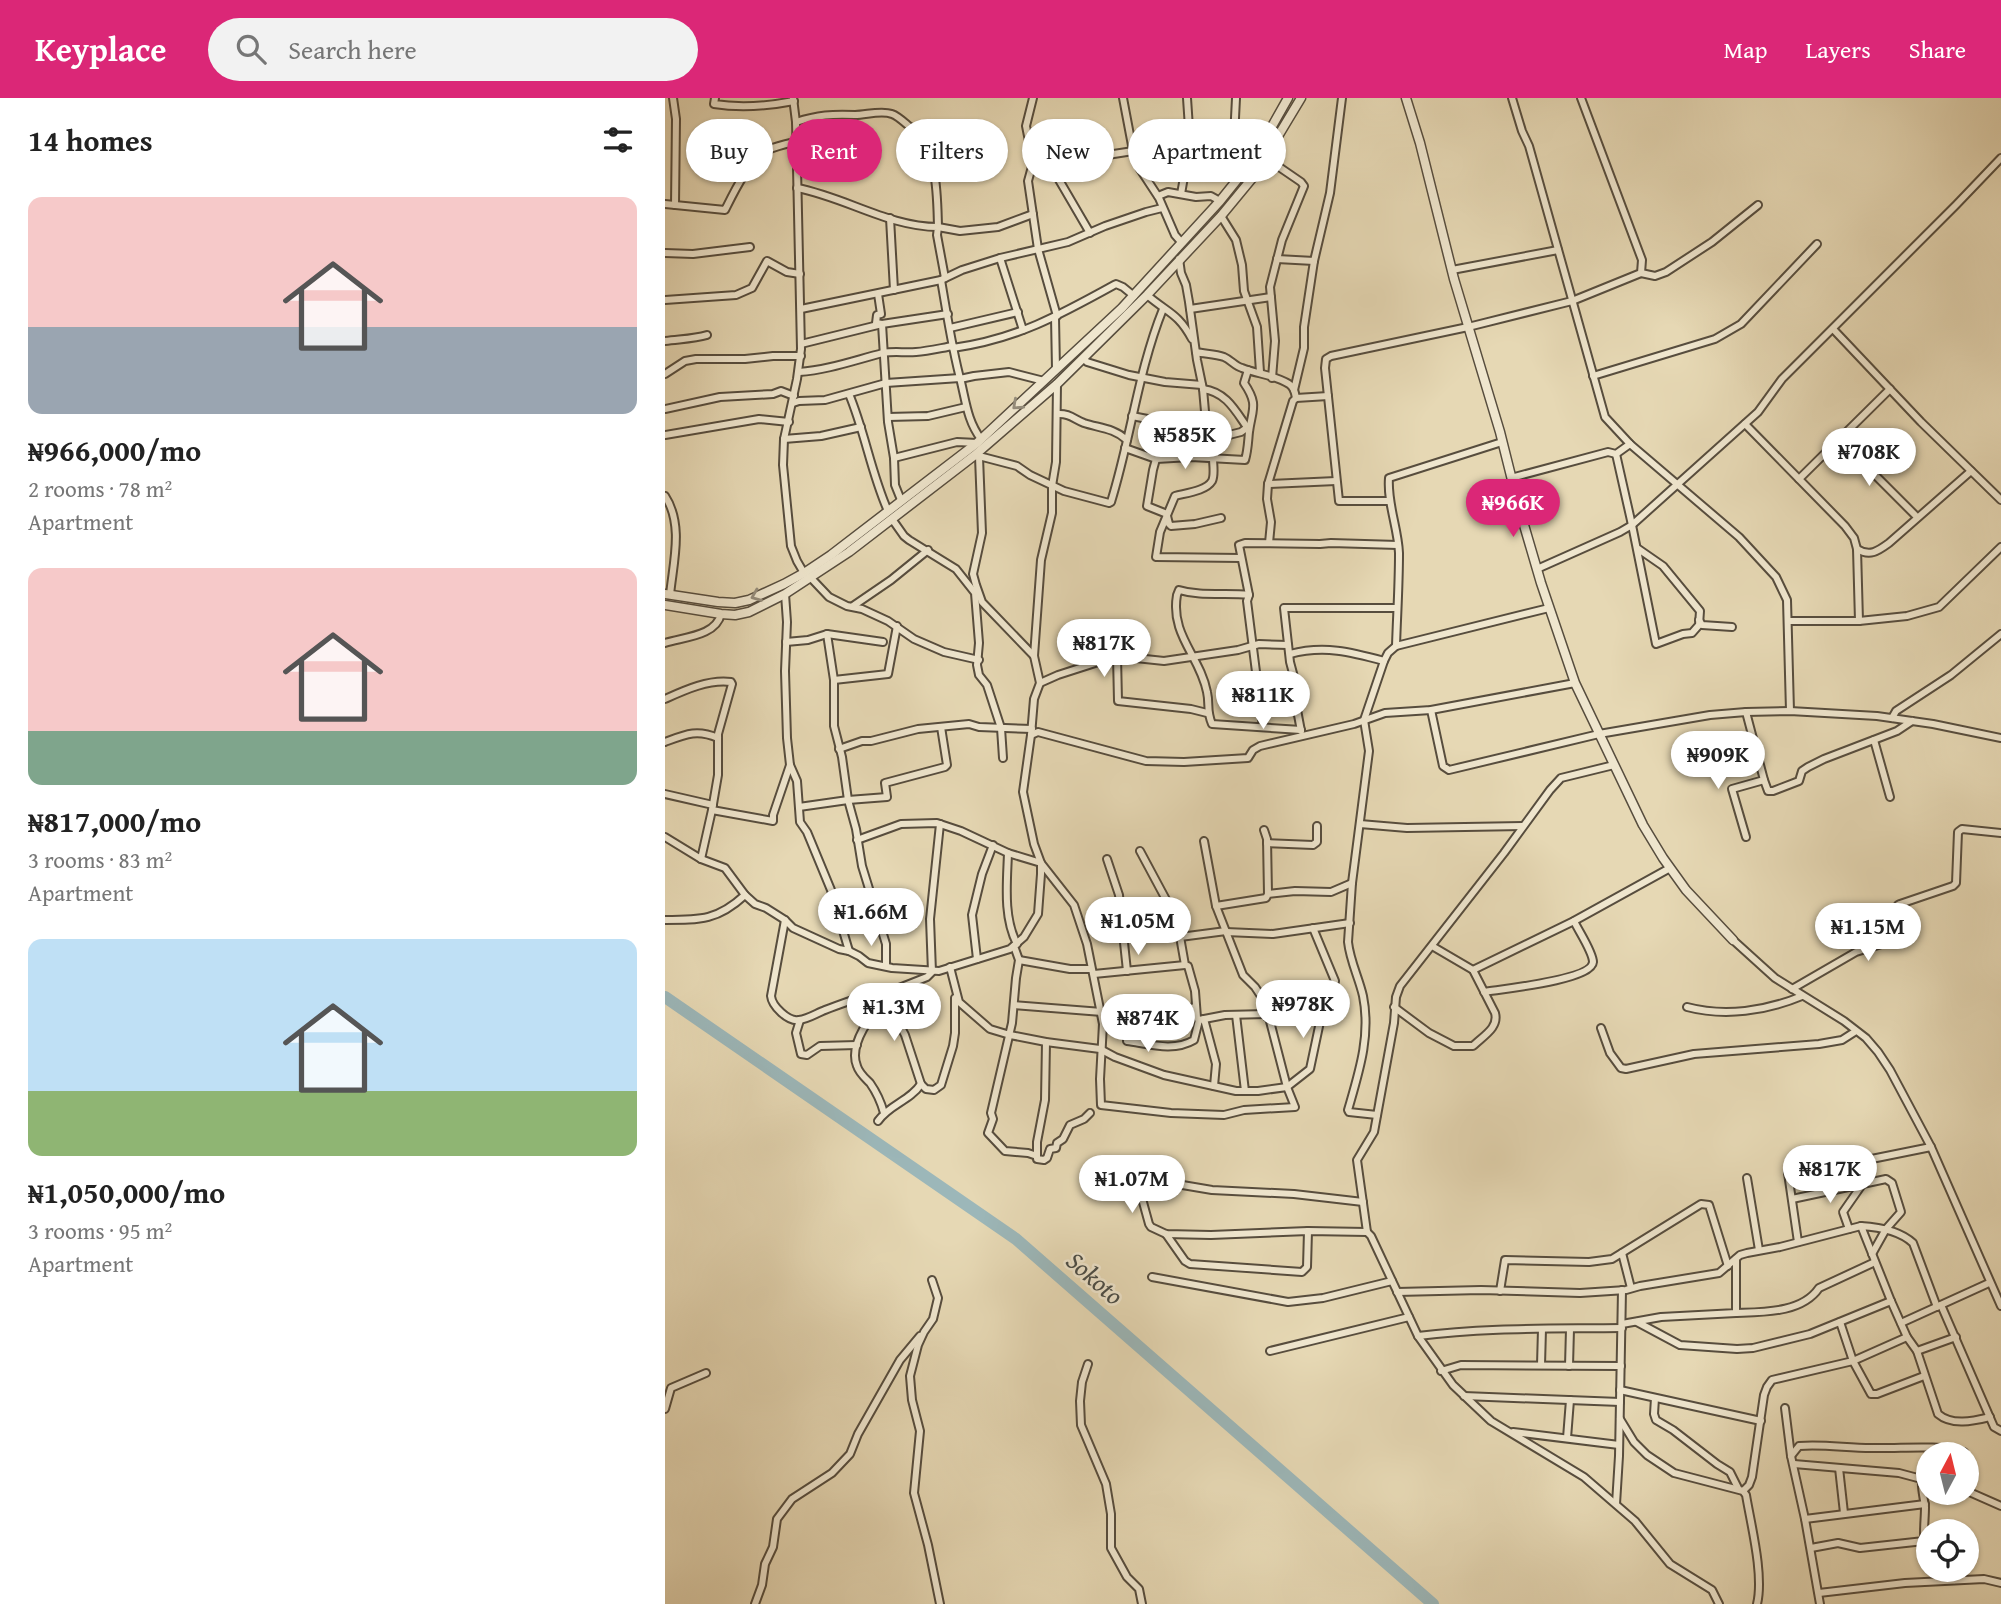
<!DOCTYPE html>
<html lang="en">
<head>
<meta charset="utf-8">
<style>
  :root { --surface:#fff; --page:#f2f2f2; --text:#222; --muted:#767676; --accent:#db2777 }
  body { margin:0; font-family:"Gentium Book Plus",serif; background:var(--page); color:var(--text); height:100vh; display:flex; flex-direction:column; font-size:26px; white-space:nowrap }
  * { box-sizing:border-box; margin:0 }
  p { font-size:23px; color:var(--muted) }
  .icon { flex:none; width:38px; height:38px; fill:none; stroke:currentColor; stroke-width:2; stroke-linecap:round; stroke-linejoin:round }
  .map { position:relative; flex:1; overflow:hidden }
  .drawer { display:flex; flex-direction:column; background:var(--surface); width:665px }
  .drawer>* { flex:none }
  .top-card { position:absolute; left:21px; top:21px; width:665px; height:63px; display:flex; gap:14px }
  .needle { width:46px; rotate:7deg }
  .buttons { position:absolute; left:1251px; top:1344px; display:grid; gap:14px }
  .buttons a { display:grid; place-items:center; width:63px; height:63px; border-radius:50%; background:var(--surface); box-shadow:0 2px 5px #0004; font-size:35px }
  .price { position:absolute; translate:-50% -60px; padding:0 16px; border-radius:24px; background:#fff; color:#222; font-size:23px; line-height:46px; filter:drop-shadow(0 2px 4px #0008) }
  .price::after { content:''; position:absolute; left:50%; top:42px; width:21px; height:16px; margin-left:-10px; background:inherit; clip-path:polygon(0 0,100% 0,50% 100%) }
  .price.selected { background:var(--accent); color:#fff }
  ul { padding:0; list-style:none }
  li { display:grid; align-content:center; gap:14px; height:371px; padding:0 28px }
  li span { display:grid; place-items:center; height:217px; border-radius:14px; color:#555 }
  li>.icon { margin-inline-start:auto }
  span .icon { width:126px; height:126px; fill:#fffc; stroke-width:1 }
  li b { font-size:30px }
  h2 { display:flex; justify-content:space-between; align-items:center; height:84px; padding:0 28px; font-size:30px }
  .pill { padding:0 24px; border-radius:32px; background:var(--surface); box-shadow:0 2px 5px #0004; font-size:24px; line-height:63px }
  .pill.selected { background:var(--accent); color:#fff }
  header { display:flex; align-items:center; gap:42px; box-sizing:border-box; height:98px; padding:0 35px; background:var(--accent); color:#fff }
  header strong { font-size:33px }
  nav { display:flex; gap:38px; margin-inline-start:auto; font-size:24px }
  .search { width:490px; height:63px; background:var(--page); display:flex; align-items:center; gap:18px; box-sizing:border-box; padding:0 24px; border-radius:38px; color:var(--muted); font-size:26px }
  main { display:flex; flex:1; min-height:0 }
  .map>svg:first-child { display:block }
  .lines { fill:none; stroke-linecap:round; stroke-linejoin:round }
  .river { stroke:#9cb7b9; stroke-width:12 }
  .minor-casing { stroke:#574d3e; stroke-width:10 }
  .tertiary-casing { stroke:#574d3e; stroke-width:11 }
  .minor { stroke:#efe6ce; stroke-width:6 }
  .tertiary { stroke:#efe6ce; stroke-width:8 }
  .oneway { stroke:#958c7b }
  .labels { text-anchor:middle; stroke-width:5; stroke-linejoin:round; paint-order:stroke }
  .water-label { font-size:26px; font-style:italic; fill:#4a4d47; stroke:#efe6ce }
</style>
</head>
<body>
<header>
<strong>Keyplace</strong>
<div class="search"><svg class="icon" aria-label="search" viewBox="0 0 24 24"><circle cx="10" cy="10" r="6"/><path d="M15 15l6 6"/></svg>Search here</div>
<nav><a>Map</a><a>Layers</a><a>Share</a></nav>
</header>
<main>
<section class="drawer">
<h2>14 homes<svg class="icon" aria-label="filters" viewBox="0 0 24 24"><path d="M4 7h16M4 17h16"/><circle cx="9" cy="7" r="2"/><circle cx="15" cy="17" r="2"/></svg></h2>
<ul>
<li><span style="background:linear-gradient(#f6c9c9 60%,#9aa5b1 0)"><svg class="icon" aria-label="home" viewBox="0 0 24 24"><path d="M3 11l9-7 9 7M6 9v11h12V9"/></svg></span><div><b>₦966,000/mo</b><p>2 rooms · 78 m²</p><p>Apartment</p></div></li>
<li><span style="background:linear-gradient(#f6c9c9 75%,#7fa58c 0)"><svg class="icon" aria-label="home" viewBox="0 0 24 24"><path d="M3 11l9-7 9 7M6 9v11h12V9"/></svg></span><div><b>₦817,000/mo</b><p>3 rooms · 83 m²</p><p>Apartment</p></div></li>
<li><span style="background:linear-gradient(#bfe0f5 70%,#8fb573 0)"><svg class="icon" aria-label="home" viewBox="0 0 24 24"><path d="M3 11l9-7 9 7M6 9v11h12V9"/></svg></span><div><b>₦1,050,000/mo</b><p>3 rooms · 95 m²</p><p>Apartment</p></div></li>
</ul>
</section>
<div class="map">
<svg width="1336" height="1506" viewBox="0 0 1336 1506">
  <rect width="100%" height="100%" fill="#e6d8b4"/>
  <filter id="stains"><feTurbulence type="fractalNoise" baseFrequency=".00286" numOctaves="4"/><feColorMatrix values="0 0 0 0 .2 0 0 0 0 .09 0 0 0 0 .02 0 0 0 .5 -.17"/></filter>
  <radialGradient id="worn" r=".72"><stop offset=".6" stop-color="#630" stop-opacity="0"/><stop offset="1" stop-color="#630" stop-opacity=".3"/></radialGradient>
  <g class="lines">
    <polyline class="river" points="0,899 351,1141 768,1506"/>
    <g class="minor-casing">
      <g id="minor">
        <polyline points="8,0 11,21 10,107"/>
        <path d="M50 0 49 6C75 10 103 8 129 3"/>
        <polyline points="128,0 131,24 136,251 132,281 119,341 118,367 126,448 132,463 139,475"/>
        <polyline points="368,0 361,28 364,43 371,54 381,62 390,75 425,135"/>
        <polyline points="458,0 469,58 475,71 494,100 510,137 517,145"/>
        <polyline points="847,0 857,33 864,48 940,319 965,346 1074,439 1111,479 1122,502 1125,613"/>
        <path d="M131 24C153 17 167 16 190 17 201 17 216 12 227 16 233 18 240 25 245 29 273 55 272 93 273 129L295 133 333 129 368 116"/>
        <polyline points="569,40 571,0"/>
        <polyline points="371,54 363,83 373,151 392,218"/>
        <polyline points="601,60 636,84 639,88 617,142 605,189 610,243 607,280"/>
        <path d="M390 75C413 60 442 57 468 53"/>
        <path d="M132 90C180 99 224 129 273 129L272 137 280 180"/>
        <polyline points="516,96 525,45 522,0"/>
        <polyline points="493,98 503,94 531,99 546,98 555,103"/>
        <path d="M0 106 60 112C69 94 84 62 103 52 111 48 121 46 130 44"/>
        <polyline points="556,118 571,142 577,167 579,193 592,229 595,274"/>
        <polyline points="225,120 229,192"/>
        <polyline points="0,155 28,156 85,149"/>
        <polyline points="335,160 358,232"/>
        <path d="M514 161 516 175 521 187 524 204 532 262 538 291 542 336 550 358 548 360C548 367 550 377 547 383 541 393 521 395 510 398L495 434 491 459 576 460"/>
        <polyline points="612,161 649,163"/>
        <polyline points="787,172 893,152"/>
        <polyline points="976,175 990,178 1001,174 1047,144 1093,107"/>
        <path d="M276 182C282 216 287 251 296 284 301 305 303 324 316 341"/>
        <polyline points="213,196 216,216 212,217 211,225 217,226 223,324 229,360 230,387 236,402"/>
        <path d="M482 197C503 215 513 215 527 241"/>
        <polyline points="0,202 71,197 87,190 102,163 122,174 135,176"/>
        <polyline points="136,211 276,182 297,172 335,160 403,144 440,128 481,114 497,110"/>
        <polyline points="525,211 606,199"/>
        <polyline points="390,219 391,271"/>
        <polyline points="285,230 353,214"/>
        <polyline points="1168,231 1256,324 1336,402"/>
        <path d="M0 243C14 241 29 241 42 237"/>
        <polyline points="136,246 217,226 283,216"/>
        <path d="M288 250C352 241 395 217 451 186L458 189 469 198"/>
        <path d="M531 254C540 256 550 256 559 259 566 262 570 268 577 270 592 276 610 277 624 286 629 289 630 294 631 300L628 303 603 386 602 401 606 424 604 445"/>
        <polyline points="418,260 422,264 464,277 500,284 537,287"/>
        <path d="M134 274C163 272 190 262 218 255 229 253 240 255 251 254 263 253 276 250 288 248"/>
        <polyline points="0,276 20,263 31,261 80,261 108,258 136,258"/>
        <polyline points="928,278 1050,241 1076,226 1152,146"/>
        <polyline points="295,281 309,278 344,274 379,283"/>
        <path d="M538 291C562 294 571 314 584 332"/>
        <polyline points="629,292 639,250 639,229 649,163 665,95 677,0"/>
        <path d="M184 296C200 334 206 375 223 413"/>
        <polyline points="631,300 663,298"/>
        <polyline points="128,305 134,303 160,302 221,285 295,280"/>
        <polyline points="0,311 55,299 108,296 116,293 129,298"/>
        <path d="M392 316C404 315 409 321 419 325 434 330 449 330 462 342"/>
        <polyline points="467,318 508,326 541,330"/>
        <polyline points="223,319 263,318 301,309"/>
        <polyline points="1080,326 1180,428 1189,440 1192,451 1194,523"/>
        <polyline points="0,337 94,321 124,324"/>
        <polyline points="119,341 156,338 196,329"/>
        <polyline points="544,342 576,334 583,329"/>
        <polyline points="1175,342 1252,419"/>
        <polyline points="460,350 491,361 488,372 482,408 502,416"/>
        <polyline points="951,356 967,427 991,546 1018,536 1027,535 1034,527 1035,513 998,468 972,450"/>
        <path d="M310 357 352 368 365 377 399 393 444 405 446 404C466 340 473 273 498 211"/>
        <polyline points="314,359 317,435 308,476 311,487 317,504 369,558"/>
        <polyline points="229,360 292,344 312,345"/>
        <path d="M491 361 526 359 580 362C583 352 583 343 584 334 587 311 594 307 579 285L583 272"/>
        <polyline points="846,380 943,354 951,356 965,346"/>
        <polyline points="1134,381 1225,291"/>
        <polyline points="603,386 671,383"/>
        <path d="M0 398C19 427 8 465 5 497"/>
        <polyline points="725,403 674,403 660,270 661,261 666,258 803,229 907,203 976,175 977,162 916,0"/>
        <polyline points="502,418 504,426 506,428 530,426 556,420"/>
        <polyline points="227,421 239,438 244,442 291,471 310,495 314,545 312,567 314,577 322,587 336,630 338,660"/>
        <path d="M1192 451C1205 459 1213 453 1224 445L1306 373"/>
        <polyline points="872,471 955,434 967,427 1093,314 1117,281 1291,107 1336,60"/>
        <polyline points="146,480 164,499 182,508 197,511 223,523 249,541 279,554 314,562"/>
        <polyline points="120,496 122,524 120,573 122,640 125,667 132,683 135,724 142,734 166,792 184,853"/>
        <path d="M584 497C560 494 537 499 514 492L512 497C505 537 535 558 542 594 545 607 541 612 547 626L636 632"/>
        <polyline points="188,508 226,482 263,452"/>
        <polyline points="1034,522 1037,527 1067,529"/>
        <polyline points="1123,523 1194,523 1242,518 1274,509 1336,449"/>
        <path d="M427 526C432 529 439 531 443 535 448 542 446 551 452 558L453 603 526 611 542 615"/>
        <polyline points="162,536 169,582 169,628 177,659 183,702 191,731 197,768 221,846 221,868"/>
        <polyline points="121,544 143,542 162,536 218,544"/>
        <path d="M0 545C19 539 51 538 56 516"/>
        <path d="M731 548C732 517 734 487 734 455 733 430 722 405 724 380L837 344"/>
        <path d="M625 556C659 547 686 554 719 563"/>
        <polyline points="169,582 223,576 232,528"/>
        <polyline points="375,585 393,577 452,558 499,563 573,552 594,546 623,547"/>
        <path d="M0 601C20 592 44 581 66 584L67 586 53 636V677L47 712 36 761"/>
        <polyline points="766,612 778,668 784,672 934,636 1045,617 1081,614 1125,613 1212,618 1268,626 1336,640"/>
        <polyline points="1081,614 1099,682 1103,693 1108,693 1134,683 1137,673 1143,669 1159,661 1232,633 1247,623"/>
        <polyline points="1227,620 1231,613 1286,577 1336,536"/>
        <polyline points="598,629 582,503 584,497 574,447 580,445 655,446 666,445 733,447"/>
        <polyline points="636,633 629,596 629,579 625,564 619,510 732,510"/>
        <polyline points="366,637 373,634 481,663 519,664 583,660 588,652 595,648 689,626 720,615 766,612 910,585"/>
        <polyline points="1209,642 1225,699"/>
        <path d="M0 644C21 636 32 631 53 640"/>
        <polyline points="174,651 197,643 206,643 253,631 304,626 314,629 367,631"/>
        <polyline points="949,667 896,680 885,692 839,755 735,888 731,899 729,925 709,1034 692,1062 702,1134 706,1138 753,1238 788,1287 826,1323 919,1379 970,1423 1005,1466 1047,1492 1054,1506"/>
        <polyline points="0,696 48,707"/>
        <polyline points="134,709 183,702 222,699 220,685 280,669 282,667 276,629"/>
        <polyline points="47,712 108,723 108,717 125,667"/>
        <polyline points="695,726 742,730 858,728"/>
        <polyline points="599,732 602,741 603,796"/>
        <polyline points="0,739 36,761 60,770 80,797 90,806 101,810 120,822 128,830 174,851 184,853 194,858 203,865 227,870 274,873 345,851 359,839 373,816 376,776 376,765 369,746 358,694 366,637 369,601 375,585 369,558 376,462 387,415 387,388 391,364 392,286"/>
        <polyline points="1081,739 1067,691 1099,682"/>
        <polyline points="192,742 236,726 272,725 296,733 343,755 376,765 409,807 422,846 438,926 435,981 436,1007 506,1015 559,1017 579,1012 630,1009 622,989 600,904 590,889 578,877 551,808 539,743"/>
        <polyline points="602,745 648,747 652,744 652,728"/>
        <polyline points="475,753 505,809 514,833 520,867 523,868 530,893 532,920 534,922 560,917 602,916"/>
        <path d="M343 755C342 785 338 819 352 846"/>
        <polyline points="442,761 454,797 462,873"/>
        <polyline points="551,808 601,800 603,796 630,793 666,794 687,785"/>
        <path d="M0 822C36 822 53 822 80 797"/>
        <path d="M120 822 106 898C107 908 123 924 134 922 143 921 152 915 160 912 178 905 196 899 214 893L218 895 224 894 262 879 267 874 265 821 275 726"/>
        <polyline points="561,834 608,836 685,825"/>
        <polyline points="515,839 561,833"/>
        <polyline points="1068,842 1110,880 1179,923 1201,940 1213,954 1225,972 1266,1049 1336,1208"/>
        <polyline points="349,848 354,862 351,880 347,925 326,1015 328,1021 323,1035 340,1053 363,1055 372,1058 372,1044 380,1002 381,944"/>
        <polyline points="312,861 307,817 317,776 328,747"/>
        <polyline points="354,862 405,871 426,871"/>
        <polyline points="285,869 294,904 325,931 345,937 381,944 435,951 450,959 499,977 571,993 593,993 622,989 645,971 660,900 669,888 670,883 648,830"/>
        <polyline points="808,872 909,823 1005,770"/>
        <polyline points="429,876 520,867"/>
        <polyline points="1127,891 1191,854 1226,843 1229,840 1233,807 1235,806 1288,788 1291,785 1293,734 1297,731 1336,735"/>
        <path d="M819 894C837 891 927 882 928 864 928 854 913 832 909 823"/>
        <polyline points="218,895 240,937 256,986 261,991 269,992 276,987 288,948 290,935 290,900"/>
        <polyline points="349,907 437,914"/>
        <path d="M729 909 764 935 789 948H808C818 938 834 930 830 915L808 872 767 848"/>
        <path d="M1022 909C1060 919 1101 913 1137 898"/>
        <polyline points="571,917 580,993"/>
        <polyline points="602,919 650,901 660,900"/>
        <polyline points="539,921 551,966 549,988"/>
        <polyline points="135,922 131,935 136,956 142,957 155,948 192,947"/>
        <polyline points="438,929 483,918 531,909"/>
        <polyline points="936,930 945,955 956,970 961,971 1029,956 1154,946 1177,942 1191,933"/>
        <path d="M462 943C484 946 509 954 529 942L534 922"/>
        <path d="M219 1015C216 1004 212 995 205 985 200 980 194 975 192 968 183 946 207 915 222 901"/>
        <path d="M712 1017 684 1014 683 1012C694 974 706 938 698 898 694 880 685 863 683 844L687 785 704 653 699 622 719 563 723 555 731 548 884 510"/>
        <path d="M213 1023C225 1006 245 1003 256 986"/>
        <polyline points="372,1058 372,1061 379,1062 382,1060 385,1051 391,1050 392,1045 398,1041 405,1027 419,1021 425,1015"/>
        <polyline points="1152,1072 1266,1049"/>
        <polyline points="1123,1075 1133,1144"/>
        <polyline points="1082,1080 1094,1152"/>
        <polyline points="1127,1101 1221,1081 1227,1085 1236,1114 1221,1131 1207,1156"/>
        <polyline points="698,1104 629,1096 547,1092 476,1080 473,1086 484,1126 486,1129 501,1136 546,1137 643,1133 702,1134"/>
        <polyline points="1184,1131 1178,1114 1201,1081 1202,1063"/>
        <polyline points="501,1136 520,1163 525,1166 637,1174 642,1169 643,1133"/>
        <polyline points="957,1155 966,1190"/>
        <polyline points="487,1179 623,1204 658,1200 727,1183"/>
        <polyline points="267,1182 273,1200 268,1221 259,1234 253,1247 245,1278 247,1302 255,1333 249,1395 263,1447 275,1506"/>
        <polyline points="835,1193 840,1162 924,1164 947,1161 1036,1106 1044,1107 1063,1168"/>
        <polyline points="732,1194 816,1192 915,1195 961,1192 975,1188 1054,1175 1075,1157 1082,1155 1115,1149 1196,1128"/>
        <polyline points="1276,1207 1329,1329 1336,1333"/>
        <path d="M1272 1209 1248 1145C1235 1133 1213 1129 1196 1128L1226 1203 1242 1239 1252 1253 1273 1316C1287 1328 1308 1323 1325 1319"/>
        <path d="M1071 1215C1099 1214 1137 1215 1154 1190L1210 1164"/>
        <polyline points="972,1224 1015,1247 1072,1251 1088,1250 1145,1236 1226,1203"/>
        <polyline points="1175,1224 1188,1263 1206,1296 1212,1296 1259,1278"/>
        <polyline points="1236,1225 1324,1185"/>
        <polyline points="957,1226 996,1219 1071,1215 1071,1161"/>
        <path d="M753 1238C821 1229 889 1231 957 1230"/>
        <polyline points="605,1253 744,1219"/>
        <polyline points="1252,1253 1291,1239"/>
        <polyline points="423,1266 417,1284 415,1303 416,1327 441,1386 446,1416 446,1450 462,1479 474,1491 477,1506"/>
        <polyline points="876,1267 877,1231"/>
        <polyline points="904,1268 905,1231"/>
        <polyline points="776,1273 796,1267 956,1268"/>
        <polyline points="955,1292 1096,1323"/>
        <polyline points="799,1298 955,1304"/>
        <polyline points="990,1300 989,1316 991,1322 1008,1332 1052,1366 1065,1374 1073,1390"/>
        <polyline points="1120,1310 1126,1358 1140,1421 1155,1506"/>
        <polyline points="0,1311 6,1290 41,1275"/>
        <path d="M955 1321 969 1344 982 1357 1009 1375 1078 1393 1081 1397C1086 1427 1099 1477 1092 1506"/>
        <polyline points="848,1334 954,1347"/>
        <polyline points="902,1340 905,1302"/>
        <path d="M1126 1358 1134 1348C1158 1346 1182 1350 1206 1350 1237 1351 1269 1346 1299 1354L1300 1356"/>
        <polyline points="1129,1366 1234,1375 1264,1383"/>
        <polyline points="1302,1368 1302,1376"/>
        <polyline points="1174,1370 1179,1415"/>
        <path d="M1257 1381C1256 1391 1259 1400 1260 1409 1260 1426 1256 1444 1264 1460"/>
        <polyline points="1078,1393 1084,1387 1087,1379 1099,1297 1102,1289 1107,1282 1188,1263 1242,1239"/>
        <polyline points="1302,1393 1336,1408"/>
        <polyline points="951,1406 954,1358 957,1192"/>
        <polyline points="1140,1421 1260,1406"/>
        <polyline points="1146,1450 1173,1445 1195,1450 1259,1443"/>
        <polyline points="1273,1472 1289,1482"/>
        <polyline points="1154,1495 1240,1485 1319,1481 1336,1485"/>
        <polyline points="90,1506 97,1487 100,1466 108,1449 112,1421 127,1401 167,1375 185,1356 193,1336 235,1262 255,1238"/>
      </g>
    </g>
    <g class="tertiary-casing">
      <g id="tertiary">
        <polyline points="741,0 755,45 789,181 835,334 854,410 876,485 910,585 978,727 998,760 1021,792 1068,842"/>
        <polyline points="0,496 53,504 70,505 84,502 119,486 139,475 166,457 312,345 457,210 555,103 588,62 623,0"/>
        <polyline points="0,507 56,516 70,517 84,514 120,496 184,454 310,357 392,286 482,197 556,118 589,78 636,0"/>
      </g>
    </g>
    <use href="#minor" class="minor"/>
    <use href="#tertiary" class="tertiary"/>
  </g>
  <defs><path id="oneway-chevron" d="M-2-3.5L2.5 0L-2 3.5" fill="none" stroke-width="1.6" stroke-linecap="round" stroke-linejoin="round" transform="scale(1.75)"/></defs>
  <g class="oneway">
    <use href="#oneway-chevron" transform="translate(352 307) rotate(138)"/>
    <use href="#oneway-chevron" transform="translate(91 498) rotate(158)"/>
  </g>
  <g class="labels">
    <g class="water-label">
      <text transform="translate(430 1180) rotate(41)" y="9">Sokoto</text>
    </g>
  </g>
  <rect width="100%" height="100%" filter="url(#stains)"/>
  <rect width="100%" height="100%" fill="url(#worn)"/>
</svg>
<div class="buttons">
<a><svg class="needle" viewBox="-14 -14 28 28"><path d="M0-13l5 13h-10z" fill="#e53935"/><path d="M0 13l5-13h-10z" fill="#767676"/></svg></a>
<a><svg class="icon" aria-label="locate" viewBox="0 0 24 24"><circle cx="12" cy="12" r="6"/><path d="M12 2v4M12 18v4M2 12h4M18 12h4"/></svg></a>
</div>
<b class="price" style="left:520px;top:373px">₦585K</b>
<b class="price" style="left:1204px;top:390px">₦708K</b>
<b class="price selected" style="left:848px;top:441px">₦966K</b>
<b class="price" style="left:439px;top:581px">₦817K</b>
<b class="price" style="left:598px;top:633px">₦811K</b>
<b class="price" style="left:1053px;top:693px">₦909K</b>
<b class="price" style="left:206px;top:850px">₦1.66M</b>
<b class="price" style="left:473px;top:859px">₦1.05M</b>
<b class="price" style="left:1203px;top:865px">₦1.15M</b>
<b class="price" style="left:638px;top:942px">₦978K</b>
<b class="price" style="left:229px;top:945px">₦1.3M</b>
<b class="price" style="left:483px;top:956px">₦874K</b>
<b class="price" style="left:1165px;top:1107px">₦817K</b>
<b class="price" style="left:467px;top:1117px">₦1.07M</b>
<div class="top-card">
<a class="pill">Buy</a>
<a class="pill selected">Rent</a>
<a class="pill">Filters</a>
<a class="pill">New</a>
<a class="pill">Apartment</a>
</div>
</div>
</main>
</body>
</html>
